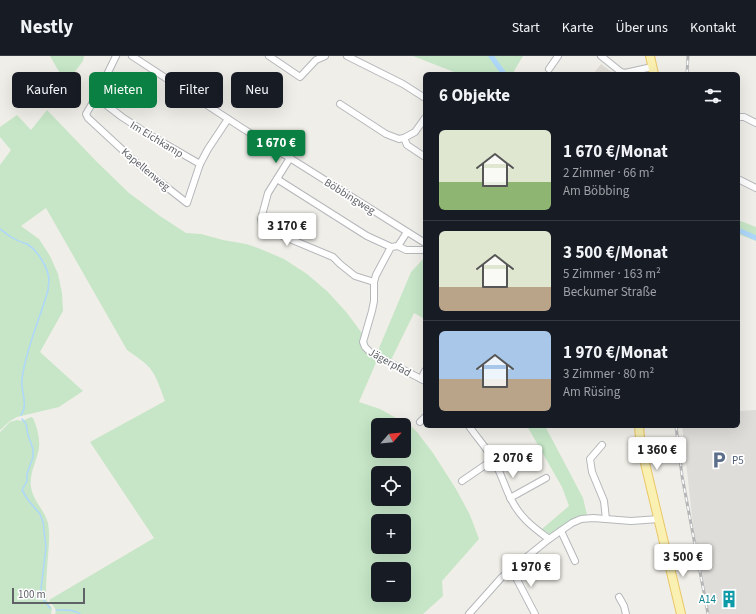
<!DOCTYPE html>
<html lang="de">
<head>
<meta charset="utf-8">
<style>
  :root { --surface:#171b24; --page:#242831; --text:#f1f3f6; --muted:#9ea1a6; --line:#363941; --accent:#0b8043 }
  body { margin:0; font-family:"Source Sans 3",sans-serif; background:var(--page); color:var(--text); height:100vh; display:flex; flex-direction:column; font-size:15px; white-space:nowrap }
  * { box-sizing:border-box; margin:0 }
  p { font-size:13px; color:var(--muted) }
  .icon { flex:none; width:22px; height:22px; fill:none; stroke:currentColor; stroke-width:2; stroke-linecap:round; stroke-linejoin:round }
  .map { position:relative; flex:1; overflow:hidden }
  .sheet { position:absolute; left:423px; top:16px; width:317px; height:356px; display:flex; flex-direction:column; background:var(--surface); border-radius:6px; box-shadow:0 4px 16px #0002 }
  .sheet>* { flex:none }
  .hud { position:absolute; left:12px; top:16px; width:351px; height:36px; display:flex; gap:8px }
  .needle { width:26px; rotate:63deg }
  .fabs { position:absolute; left:371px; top:362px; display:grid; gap:8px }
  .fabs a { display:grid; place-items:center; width:40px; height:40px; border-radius:6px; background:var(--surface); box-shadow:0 4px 16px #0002; font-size:20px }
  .scale { position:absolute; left:12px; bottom:10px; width:73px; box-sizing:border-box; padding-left:4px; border:2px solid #5f6267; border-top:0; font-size:11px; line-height:14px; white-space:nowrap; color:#5f6267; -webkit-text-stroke:3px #fff; paint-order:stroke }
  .price { position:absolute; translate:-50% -34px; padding:0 9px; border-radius:4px; background:#fff; color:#222; font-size:13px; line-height:26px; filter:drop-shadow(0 1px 2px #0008) }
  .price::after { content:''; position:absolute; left:50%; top:24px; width:12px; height:9px; margin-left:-6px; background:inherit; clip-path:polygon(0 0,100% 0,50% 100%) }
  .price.on { background:var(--accent); color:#fff }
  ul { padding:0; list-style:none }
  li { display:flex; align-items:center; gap:12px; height:100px; padding:0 16px }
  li+li { border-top:1px solid var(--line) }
  li span { display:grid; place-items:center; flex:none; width:112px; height:80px; border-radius:6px; color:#555 }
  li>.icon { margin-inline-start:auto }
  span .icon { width:48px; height:48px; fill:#fffc; stroke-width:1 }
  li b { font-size:17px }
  h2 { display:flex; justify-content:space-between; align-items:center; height:48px; padding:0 16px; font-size:17px }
  .pill { padding:0 14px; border-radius:6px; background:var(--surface); box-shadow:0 4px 16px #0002; font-size:14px; line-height:36px }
  .pill.on { background:var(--accent); color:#fff }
  header { display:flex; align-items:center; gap:24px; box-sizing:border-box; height:56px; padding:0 20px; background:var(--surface); border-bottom:1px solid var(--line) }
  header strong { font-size:19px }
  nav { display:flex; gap:22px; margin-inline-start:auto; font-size:14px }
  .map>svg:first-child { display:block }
  .industrial { fill:#dfddda }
  .education { fill:#e0ddd6 }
  .green { fill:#c6e6c7; fill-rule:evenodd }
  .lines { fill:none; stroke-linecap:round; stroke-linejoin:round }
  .stream { stroke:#aed7fa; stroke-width:1.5 }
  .canal { stroke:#aed7fa; stroke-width:5 }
  .minor-casing { stroke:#b5b7bb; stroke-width:8 }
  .major-casing { stroke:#e9c767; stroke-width:10 }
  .minor { stroke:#fff; stroke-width:6 }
  .major { stroke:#faf0b2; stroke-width:8 }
  .rail-casing { stroke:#b5b6b7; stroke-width:3 }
  .rail { stroke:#fff; stroke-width:1.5; stroke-dasharray:4.5; stroke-linecap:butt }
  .labels { text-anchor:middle; stroke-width:3.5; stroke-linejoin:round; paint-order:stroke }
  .street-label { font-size:11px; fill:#5f6267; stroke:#fff }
  .service-label { font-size:11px; fill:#4e5e75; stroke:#fff; text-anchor:start }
  .culture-label { font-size:11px; fill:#0d838f; stroke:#fff; text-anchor:end }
</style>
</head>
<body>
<header>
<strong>Nestly</strong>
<nav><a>Start</a><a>Karte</a><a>Über uns</a><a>Kontakt</a></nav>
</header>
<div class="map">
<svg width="756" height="558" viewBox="0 0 756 558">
  <rect width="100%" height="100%" fill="#f0eee8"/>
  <polygon class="industrial" points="756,354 756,558 708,558 695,487 682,370 738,370 738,355"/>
  <polygon class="education" points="601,8 614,18 593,18"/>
  <g class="green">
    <polygon points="50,0 84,0 83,5 68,25 61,19"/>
    <polygon points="413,0 523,0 514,15 515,18 459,18"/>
    <path d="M47 54 96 105 129 137 160 160 186 177 201 178 223 184 246 188 258 192 284 203 307 218 328 236 347 257 364 280V291L378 302 359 346 380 353 412 371 417 376 433 397 456 433 470 459 479 483 442 525 443 540 423 558H55L56 554 49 544 154 482 90 386 165 345C161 335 158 324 152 315 146 306 135 300 127 294L46 152 21 170 39 183 50 200 58 218 62 237 63 255 40 296 83 335 59 351 17 361 10 365 0 374V109L11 94 0 81V71L17 59 31 74ZM378 369H404V395H378ZM378 417H404V443H378ZM378 465H404V491H378ZM378 513H404V539H378Z"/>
    <polygon points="738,164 756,171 756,185 738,178"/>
    <polygon points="425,201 425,263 414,257 391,304 377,297 411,216"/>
    <path d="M31 361 33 362C37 371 40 382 39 392 37 405 29 417 31 431 33 445 44 453 48 467 50 478 49 489 48 500 47 512 46 525 46 537L47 545 52 552 51 558H0V376L10 366 17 364 22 365Z"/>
    <polygon points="527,370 545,370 583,442 587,459 571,465 551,479 542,473 569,450 562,431"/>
  </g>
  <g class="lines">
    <g class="stream">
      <path d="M0 173C5 176 8 180 13 182 17 185 22 186 27 188 38 195 48 211 49 224 49 227 48 231 48 234 40 263 26 292 22 323 20 335 29 348 21 359"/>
      <path d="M22 363 26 368 28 379 33 393V401L27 418V425L22 434 28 444 40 458 43 466 46 491 41 533C41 542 44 545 50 552"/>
      <path d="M56 554C64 554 74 553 80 558"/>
    </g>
    <g class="canal">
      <polyline points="491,0 504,18"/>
      <polyline points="738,174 756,182"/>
    </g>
    <g class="minor-casing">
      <g id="minor">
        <polyline points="116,0 96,41 86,58 88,62 141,111 187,147 200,108 208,93 228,63"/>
        <polyline points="132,0 242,72 425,187"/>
        <polyline points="269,0 300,21 316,4 325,0"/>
        <polyline points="347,0 403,28 425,42"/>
        <polyline points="601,0 621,16 625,17 652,11"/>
        <polyline points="549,13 558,0"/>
        <polyline points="96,41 122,61 148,78 200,108"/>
        <polyline points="340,48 386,78 399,83 404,82 415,76 425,62"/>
        <polyline points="738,61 744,61 756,67"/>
        <polyline points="404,82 407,89 425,101"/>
        <polyline points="290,102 268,137 261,163 262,168 266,173 333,201 340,208 355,220 374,226"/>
        <polyline points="277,123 367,180 391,191"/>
        <polyline points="738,123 756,132"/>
        <polyline points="398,190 407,176"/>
        <polyline points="425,194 406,194 398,190 391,191 376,219 374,226 374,245 372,255 363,286 365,291 371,297 425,325"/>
        <polyline points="421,323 425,315"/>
        <polyline points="420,366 425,361"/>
        <path d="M469 370C477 382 487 392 494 405 501 417 504 429 510 441 519 461 533 471 549 483"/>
        <polyline points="602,389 590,403 592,416 604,445 606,463"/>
        <polyline points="462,425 494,403"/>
        <polyline points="510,442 546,422"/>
        <polyline points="561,475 575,505"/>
        <polyline points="512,514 535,558"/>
        <polyline points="619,541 624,550 626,558"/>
        <polyline points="469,558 502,521 549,483 572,467 581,463 593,462 631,465 659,463"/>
      </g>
    </g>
    <g class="major-casing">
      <g id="major">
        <polyline points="650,0 654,18"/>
        <polyline points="639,370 640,382 645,407 681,558"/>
      </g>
    </g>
    <use href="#minor" class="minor"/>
    <use href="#major" class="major"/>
    <g class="rail-casing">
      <g id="rail">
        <polyline points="687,18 688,0"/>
        <polyline points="676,370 682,420 708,558"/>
      </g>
    </g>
    <use href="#rail" class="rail"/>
  </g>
  <defs>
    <g id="parking-bare" transform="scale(1.38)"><path d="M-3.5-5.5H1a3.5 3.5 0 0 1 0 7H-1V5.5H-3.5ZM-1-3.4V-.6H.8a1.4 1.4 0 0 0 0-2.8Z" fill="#5c6f8a" stroke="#fff" stroke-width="2.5" paint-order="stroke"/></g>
    <g id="building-bare" transform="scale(1.38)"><path d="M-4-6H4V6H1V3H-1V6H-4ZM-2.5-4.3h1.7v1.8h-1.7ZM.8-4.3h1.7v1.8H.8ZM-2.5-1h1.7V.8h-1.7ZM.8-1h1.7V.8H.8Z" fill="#0f9aa8" stroke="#fff" stroke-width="2.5" paint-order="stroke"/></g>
  </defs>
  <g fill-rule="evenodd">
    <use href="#parking-bare" x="719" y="404"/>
    <use href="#building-bare" x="729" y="543"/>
  </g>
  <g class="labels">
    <g class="street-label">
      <text transform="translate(157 83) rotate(31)" y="4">Im Eichkamp</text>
      <text transform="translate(146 113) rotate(40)" y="4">Kapellenweg</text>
      <text transform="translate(350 140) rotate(32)" y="4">Böbbingweg</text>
      <text transform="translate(390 306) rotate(29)" y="4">Jägerpfad</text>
    </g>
    <g class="service-label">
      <text x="732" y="408">P5</text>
    </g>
    <g class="culture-label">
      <text x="716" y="547">A14</text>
    </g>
  </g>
</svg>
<div class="fabs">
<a><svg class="needle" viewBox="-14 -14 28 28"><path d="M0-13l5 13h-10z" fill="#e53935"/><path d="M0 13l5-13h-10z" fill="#9ea1a6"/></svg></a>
<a><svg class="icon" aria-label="locate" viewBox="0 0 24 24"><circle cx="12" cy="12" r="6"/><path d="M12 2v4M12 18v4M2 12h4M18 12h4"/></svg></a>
<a>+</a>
<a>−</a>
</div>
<div class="scale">100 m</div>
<b class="price on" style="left:276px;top:108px">1 670 €</b>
<b class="price" style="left:287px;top:191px">3 170 €</b>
<b class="price" style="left:657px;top:415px">1 360 €</b>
<b class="price" style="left:513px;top:423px">2 070 €</b>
<b class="price" style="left:683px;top:522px">3 500 €</b>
<b class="price" style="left:531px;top:532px">1 970 €</b>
<div class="hud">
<a class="pill">Kaufen</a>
<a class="pill on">Mieten</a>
<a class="pill">Filter</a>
<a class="pill">Neu</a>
</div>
<section class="sheet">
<h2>6 Objekte<svg class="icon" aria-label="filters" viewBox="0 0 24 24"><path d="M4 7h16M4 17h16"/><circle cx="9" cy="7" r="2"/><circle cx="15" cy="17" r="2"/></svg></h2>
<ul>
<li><span style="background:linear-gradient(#dfe7d0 65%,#8fb573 0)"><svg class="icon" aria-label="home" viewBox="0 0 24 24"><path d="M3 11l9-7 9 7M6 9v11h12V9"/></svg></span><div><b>1 670 €/Monat</b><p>2 Zimmer · 66 m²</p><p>Am Böbbing</p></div></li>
<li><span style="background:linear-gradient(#dfe7d0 70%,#b9a48a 0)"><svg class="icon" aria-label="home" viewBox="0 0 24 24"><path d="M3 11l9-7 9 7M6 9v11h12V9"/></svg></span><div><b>3 500 €/Monat</b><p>5 Zimmer · 163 m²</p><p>Beckumer Straße</p></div></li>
<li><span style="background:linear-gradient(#a9c7e8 60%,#b9a48a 0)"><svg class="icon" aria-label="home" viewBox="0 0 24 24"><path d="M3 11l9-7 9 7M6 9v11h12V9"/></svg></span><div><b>1 970 €/Monat</b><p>3 Zimmer · 80 m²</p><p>Am Rüsing</p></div></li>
</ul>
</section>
</div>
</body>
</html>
